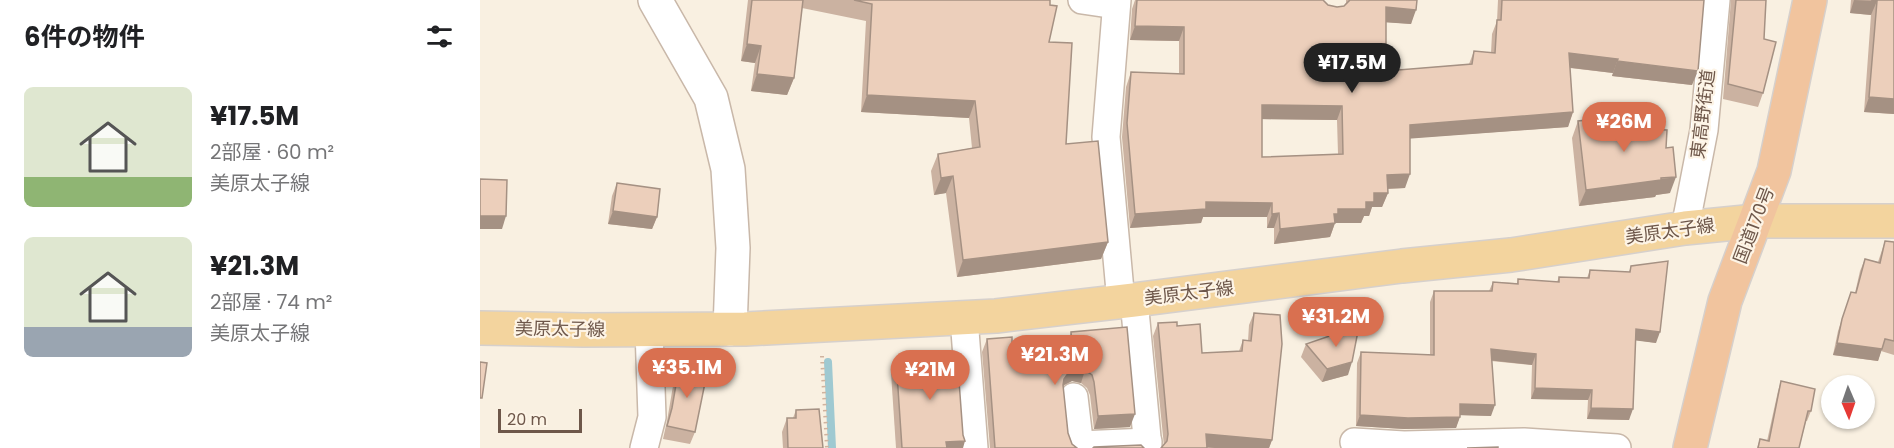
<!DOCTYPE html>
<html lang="ja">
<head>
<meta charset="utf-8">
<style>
  :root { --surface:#fff; --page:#f2f2f2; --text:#202124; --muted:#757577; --accent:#d97050 }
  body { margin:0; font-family:Poppins,"Noto Sans JP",sans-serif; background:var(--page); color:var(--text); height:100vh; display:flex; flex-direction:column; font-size:22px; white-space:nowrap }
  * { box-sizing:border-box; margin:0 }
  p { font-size:20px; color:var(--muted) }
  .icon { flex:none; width:33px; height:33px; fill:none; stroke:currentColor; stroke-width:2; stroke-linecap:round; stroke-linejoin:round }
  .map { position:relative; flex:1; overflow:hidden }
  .sheet { display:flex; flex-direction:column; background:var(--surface); width:480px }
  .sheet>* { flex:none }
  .needle { width:39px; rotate:178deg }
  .fabs { position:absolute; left:1341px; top:375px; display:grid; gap:12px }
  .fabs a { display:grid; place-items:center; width:54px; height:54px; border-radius:50%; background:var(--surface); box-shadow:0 2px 4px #0004; font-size:30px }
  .scale { position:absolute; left:18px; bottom:15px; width:84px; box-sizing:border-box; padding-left:6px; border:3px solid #6e574a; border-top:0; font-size:16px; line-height:21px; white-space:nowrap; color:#6e574a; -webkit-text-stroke:4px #fdf4e6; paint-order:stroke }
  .price { position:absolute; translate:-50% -51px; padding:0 14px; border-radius:21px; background:var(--accent); color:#fff; font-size:20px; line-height:39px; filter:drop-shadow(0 2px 3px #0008) }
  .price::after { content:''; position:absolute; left:50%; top:36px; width:18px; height:14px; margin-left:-9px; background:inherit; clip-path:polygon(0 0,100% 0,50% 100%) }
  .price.selected { background:#222; color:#fff }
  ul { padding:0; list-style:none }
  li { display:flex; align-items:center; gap:18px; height:150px; padding:0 24px }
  li span { display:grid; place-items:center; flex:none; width:168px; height:120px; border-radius:9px; color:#555 }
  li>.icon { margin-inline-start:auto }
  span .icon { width:72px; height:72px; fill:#fffc; stroke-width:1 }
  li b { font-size:26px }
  h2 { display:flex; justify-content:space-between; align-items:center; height:72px; padding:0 24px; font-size:26px }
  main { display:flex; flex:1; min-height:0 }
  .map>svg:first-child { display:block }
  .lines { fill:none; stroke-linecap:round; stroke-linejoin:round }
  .stream { stroke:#9fc9d1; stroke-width:8 }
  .minor-casing { stroke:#c9b8a9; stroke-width:30 }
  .tertiary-casing { stroke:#c9b8a9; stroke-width:36 }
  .primary-casing { stroke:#d6d0cc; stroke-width:36 }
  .trunk-casing { stroke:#d6d0cc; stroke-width:36 }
  .path { stroke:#d0b39f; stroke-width:4; stroke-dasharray:1.5 4.5; stroke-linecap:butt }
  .minor { stroke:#fff; stroke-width:27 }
  .tertiary { stroke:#fff; stroke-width:33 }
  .primary { stroke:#f3d49e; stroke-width:33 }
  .trunk { stroke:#f1c49e; stroke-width:33 }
  .wall { fill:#cbb2a1; fill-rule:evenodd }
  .shaded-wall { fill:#a59183 }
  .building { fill:#eccfbb; stroke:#a59183; stroke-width:1.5; fill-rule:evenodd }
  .labels { text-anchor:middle; stroke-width:4.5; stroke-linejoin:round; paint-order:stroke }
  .street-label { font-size:18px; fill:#6e574a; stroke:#fdf4e6 }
</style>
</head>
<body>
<main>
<section class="sheet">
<h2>6件の物件<svg class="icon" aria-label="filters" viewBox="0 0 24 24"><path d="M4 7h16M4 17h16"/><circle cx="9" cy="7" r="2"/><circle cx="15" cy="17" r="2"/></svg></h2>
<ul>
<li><span style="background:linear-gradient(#dfe7d0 75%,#8fb573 0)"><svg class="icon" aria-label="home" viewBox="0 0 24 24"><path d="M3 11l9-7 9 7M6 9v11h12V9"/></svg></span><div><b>¥17.5M</b><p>2部屋 · 60 m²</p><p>美原太子線</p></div></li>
<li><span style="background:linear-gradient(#dfe7d0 75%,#9aa5b1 0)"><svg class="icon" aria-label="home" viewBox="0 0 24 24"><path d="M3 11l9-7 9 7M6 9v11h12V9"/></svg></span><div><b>¥21.3M</b><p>2部屋 · 74 m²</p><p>美原太子線</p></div></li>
</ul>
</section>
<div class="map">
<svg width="1414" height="448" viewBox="0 0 1414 448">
  <rect width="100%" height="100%" fill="#f9f0e1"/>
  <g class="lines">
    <polyline class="stream" points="348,362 352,448"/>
    <g class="minor-casing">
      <g id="minor">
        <polyline points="602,0 636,5"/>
        <polyline points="637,0 626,137 641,302"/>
        <polyline points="1205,228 1224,130 1236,0"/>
        <polyline points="654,300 668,448"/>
        <polyline points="484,318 494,448"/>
        <polyline points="594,397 600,448"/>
        <polyline points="874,442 924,445 1044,442 1137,448"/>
        <polyline points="599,445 668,442"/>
        <polyline points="164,448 172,417 169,330"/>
      </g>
    </g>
    <g class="tertiary-casing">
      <polyline id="tertiary" points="175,0 231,98 248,169 253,248 250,329"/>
    </g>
    <g class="primary-casing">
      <polyline id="primary" points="0,328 103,330 265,329 516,316 654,300 922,266 1031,255 1205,228 1276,221 1414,221"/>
    </g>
    <g class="trunk-casing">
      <polyline id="trunk" points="1210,448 1245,301 1294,171 1330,0"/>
    </g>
    <polyline class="path" points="342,356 347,448"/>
    <use href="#minor" class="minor"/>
    <use href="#tertiary" class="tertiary"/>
    <use href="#primary" class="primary"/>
    <use href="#trunk" class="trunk"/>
  </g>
  <g class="wall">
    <polygon points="268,0 570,0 569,42 586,144 628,242 621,259 477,277 466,193 454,195 451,171 458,154 492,148 489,118 381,112 386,21 322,8 314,78 307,95 271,91 275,63 261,61"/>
    <path d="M655 0H843L848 5 857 7 864 6 866 3V0H937L931 24 906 22V71L989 64 994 51 1011 53 1012 34 1017 21 1018 0H1224L1212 85 1132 76 1133 73 1090 68 1093 112 1088 127 930 138 925 188 907 189 908 193 902 207H892L889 216H884L881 223H855L850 237 794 244V228H787V217H723L721 223 650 228 642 137 646 87 651 72 699 74V41L650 40 652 9ZM782 119 857 120 858 154 782 157Z"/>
    <polygon points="1251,0 1286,0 1284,39 1283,93 1278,107 1243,99"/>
    <polygon points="1371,0 1414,0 1414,114 1384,112 1391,15 1370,13"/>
    <polygon points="1156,120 1165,129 1186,148 1190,193 1176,195 1175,197 1099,206 1092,138 1098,121"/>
    <polygon points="137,183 177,217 172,229 128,224 132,196"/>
    <polygon points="1405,241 1414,242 1414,355 1401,351 1398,361 1353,355 1358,331 1371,292 1375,293 1380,271 1385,259 1398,262"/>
    <polygon points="1151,266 1176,343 1156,340 1149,420 1107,419 1108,400 1051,399 1052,365 1011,361 1011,416 980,415 976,428 924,429 876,426 877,363 881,352 950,355 950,302 954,291 1009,291 1013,282 1037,283 1038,279 1077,282 1079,277 1107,278 1110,270 1149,272"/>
    <polygon points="774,313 792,440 789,448 735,448 684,446 673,336 678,323 697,326 722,353 759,351 763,340 768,341 769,325"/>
    <polygon points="591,332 650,427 614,429 610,395 607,388 601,383 592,381 583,386 588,433 592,444 597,448 510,448 502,352 507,339 532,349 587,346"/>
    <polygon points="826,344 868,375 842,382 821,357"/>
    <polygon points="416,359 483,448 416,448 411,373"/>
    <polygon points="199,367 215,432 210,444 183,439 187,421 194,380"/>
    <polygon points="1301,381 1331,411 1327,421 1326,421 1319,448 1277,448 1280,439 1287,441 1298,391"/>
    <polygon points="316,410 343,448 303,448 302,432 307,418 313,418"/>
  </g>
  <g class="shaded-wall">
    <polygon points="1374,0 1397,1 1391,15 1370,13"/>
    <polygon points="906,7 936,10 931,24 901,22"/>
    <polygon points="655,26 704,27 699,41 650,40"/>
    <polygon points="267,44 281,46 275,63 261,61"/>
    <polygon points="1089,53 1138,59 1133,73 1084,67"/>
    <polygon points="1137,61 1218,71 1212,85 1132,76"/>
    <polygon points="277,74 314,78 307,95 271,91"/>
    <polygon points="387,95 495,101 489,118 381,112"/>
    <polygon points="1389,97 1414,99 1414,114 1384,112"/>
    <polygon points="782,105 862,106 857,120 777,119"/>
    <polygon points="1093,112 1088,127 925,139 930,125"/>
    <polygon points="930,174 925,188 902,189 907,175"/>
    <polygon points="473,176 466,193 454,195 461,178"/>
    <polygon points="1196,177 1190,193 1176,195 1175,197 1099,206 1106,190"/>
    <polygon points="894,193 908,193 902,207 892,207 889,216 884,216 881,223 855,223 850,237 794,244 800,229 854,214 858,209 886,202"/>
    <polygon points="726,202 792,203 787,217 723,217 721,223 650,228 655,214"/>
    <polygon points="133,211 177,217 172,229 128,224"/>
    <polygon points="799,213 794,228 787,228 792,214"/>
    <polygon points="0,216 26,216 22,229 0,229"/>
    <polygon points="628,242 621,259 477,277 483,260"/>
    <polygon points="1156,329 1180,332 1176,343 1152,340"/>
    <polygon points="1357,343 1402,349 1398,361 1353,355"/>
    <polygon points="1011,349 1056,354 1052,365 1007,360"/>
    <polygon points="872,362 868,375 842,382 847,369"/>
    <polygon points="596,369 605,370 601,383 592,381 584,385 579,391 584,379 589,372"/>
    <polygon points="1055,388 1112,390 1108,400 1051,399"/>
    <polygon points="980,404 1015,405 1011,416 976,415"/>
    <polygon points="1111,408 1153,409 1149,420 1107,419"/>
    <polygon points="655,414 650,427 614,429 618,416"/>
    <polygon points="880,415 980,417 976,428 924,429 876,426"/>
    <polygon points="726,434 792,440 789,448 735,448 721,447"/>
    <polygon points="485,441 483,448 464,448 466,442"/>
  </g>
  <g class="building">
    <polygon points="272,0 323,0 314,78 277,74 281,46 267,44"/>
    <polygon points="374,0 570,0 570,5 577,6 569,42 592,43 586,144 618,141 628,242 483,260 473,176 461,178 458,154 500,147 495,101 387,95 392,4"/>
    <path d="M657 0H843L848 5 857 7 864 6 870 0H937L936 10 906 7V71L992 64 994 51 1015 53 1017 20H1021L1022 0H1224L1218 71 1137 61 1138 59 1089 53 1093 112 930 125V174L907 175 908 193H894V202H886V209H858V214H854L855 223 800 229 799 213 792 214V203L726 202V209L655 214 647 123 651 72 704 74V27L655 26ZM782 105 862 106 863 154 782 157Z"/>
    <polygon points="1256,0 1286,0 1284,39 1296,42 1283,93 1248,84"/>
    <polygon points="1391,0 1414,0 1414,99 1389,97 1397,1"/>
    <polygon points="1156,115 1156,120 1164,119 1165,129 1187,130 1186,148 1193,147 1196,177 1181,178 1181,180 1106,190 1098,121"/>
    <polygon points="0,179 27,180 26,216 0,216"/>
    <polygon points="137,183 180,189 177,217 133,211"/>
    <polygon points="1405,241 1414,242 1414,341 1405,339 1402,349 1357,343 1362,319 1371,292 1376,293 1385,259 1400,263"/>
    <polygon points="1188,261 1180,332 1156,329 1153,409 1111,408 1112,390 1055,388 1056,354 1011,349 1015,405 980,404 980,417 928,418 880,415 881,352 954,355 954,291 1012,291 1013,282 1038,284 1038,279 1079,282 1079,277 1109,278 1110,270 1150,272 1151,266"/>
    <polygon points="774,313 800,315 802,344 792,440 726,434 727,448 681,448 687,441 688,434 678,323 697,322 697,326 720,324 722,353 762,351 763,340 771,341"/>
    <polygon points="879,326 872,362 847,369 826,344"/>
    <polygon points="647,327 655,414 618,416 614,382 612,375 605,370 596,369 589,372 584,379 583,385 588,433 592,444 597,448 515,448 507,339 532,337 532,349 592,346 591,332"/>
    <polygon points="477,354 483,435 485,441 466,442 467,448 422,448 416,359"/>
    <polygon points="0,362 7,363 2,398 0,398"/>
    <polygon points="199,367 227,373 215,432 187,426 192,408"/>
    <polygon points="1301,381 1335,389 1331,411 1328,411 1319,448 1278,448 1280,439 1289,441"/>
    <polygon points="339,409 343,448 308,448 307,418 316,418 316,410"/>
    <polygon points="661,445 664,448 613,448 614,447"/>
    <polygon points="1018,447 1018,448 987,448"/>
  </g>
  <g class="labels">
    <g class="street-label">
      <text transform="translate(1223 114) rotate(-83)" y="6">東高野街道</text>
      <text transform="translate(1274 225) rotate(-69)" y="6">国道170号</text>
      <text transform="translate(1190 231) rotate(-8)" y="6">美原太子線</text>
      <text transform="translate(709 293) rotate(-7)" y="6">美原太子線</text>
      <text transform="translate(80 329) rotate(1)" y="6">美原太子線</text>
    </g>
  </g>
</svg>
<div class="fabs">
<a><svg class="needle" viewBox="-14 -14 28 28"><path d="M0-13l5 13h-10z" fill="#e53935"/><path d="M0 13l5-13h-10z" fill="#757577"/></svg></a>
</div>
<div class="scale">20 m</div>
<b class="price selected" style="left:872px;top:94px">¥17.5M</b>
<b class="price" style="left:1144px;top:153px">¥26M</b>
<b class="price" style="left:856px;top:348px">¥31.2M</b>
<b class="price" style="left:575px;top:386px">¥21.3M</b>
<b class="price" style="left:207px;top:399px">¥35.1M</b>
<b class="price" style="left:450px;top:401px">¥21M</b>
</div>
</main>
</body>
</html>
